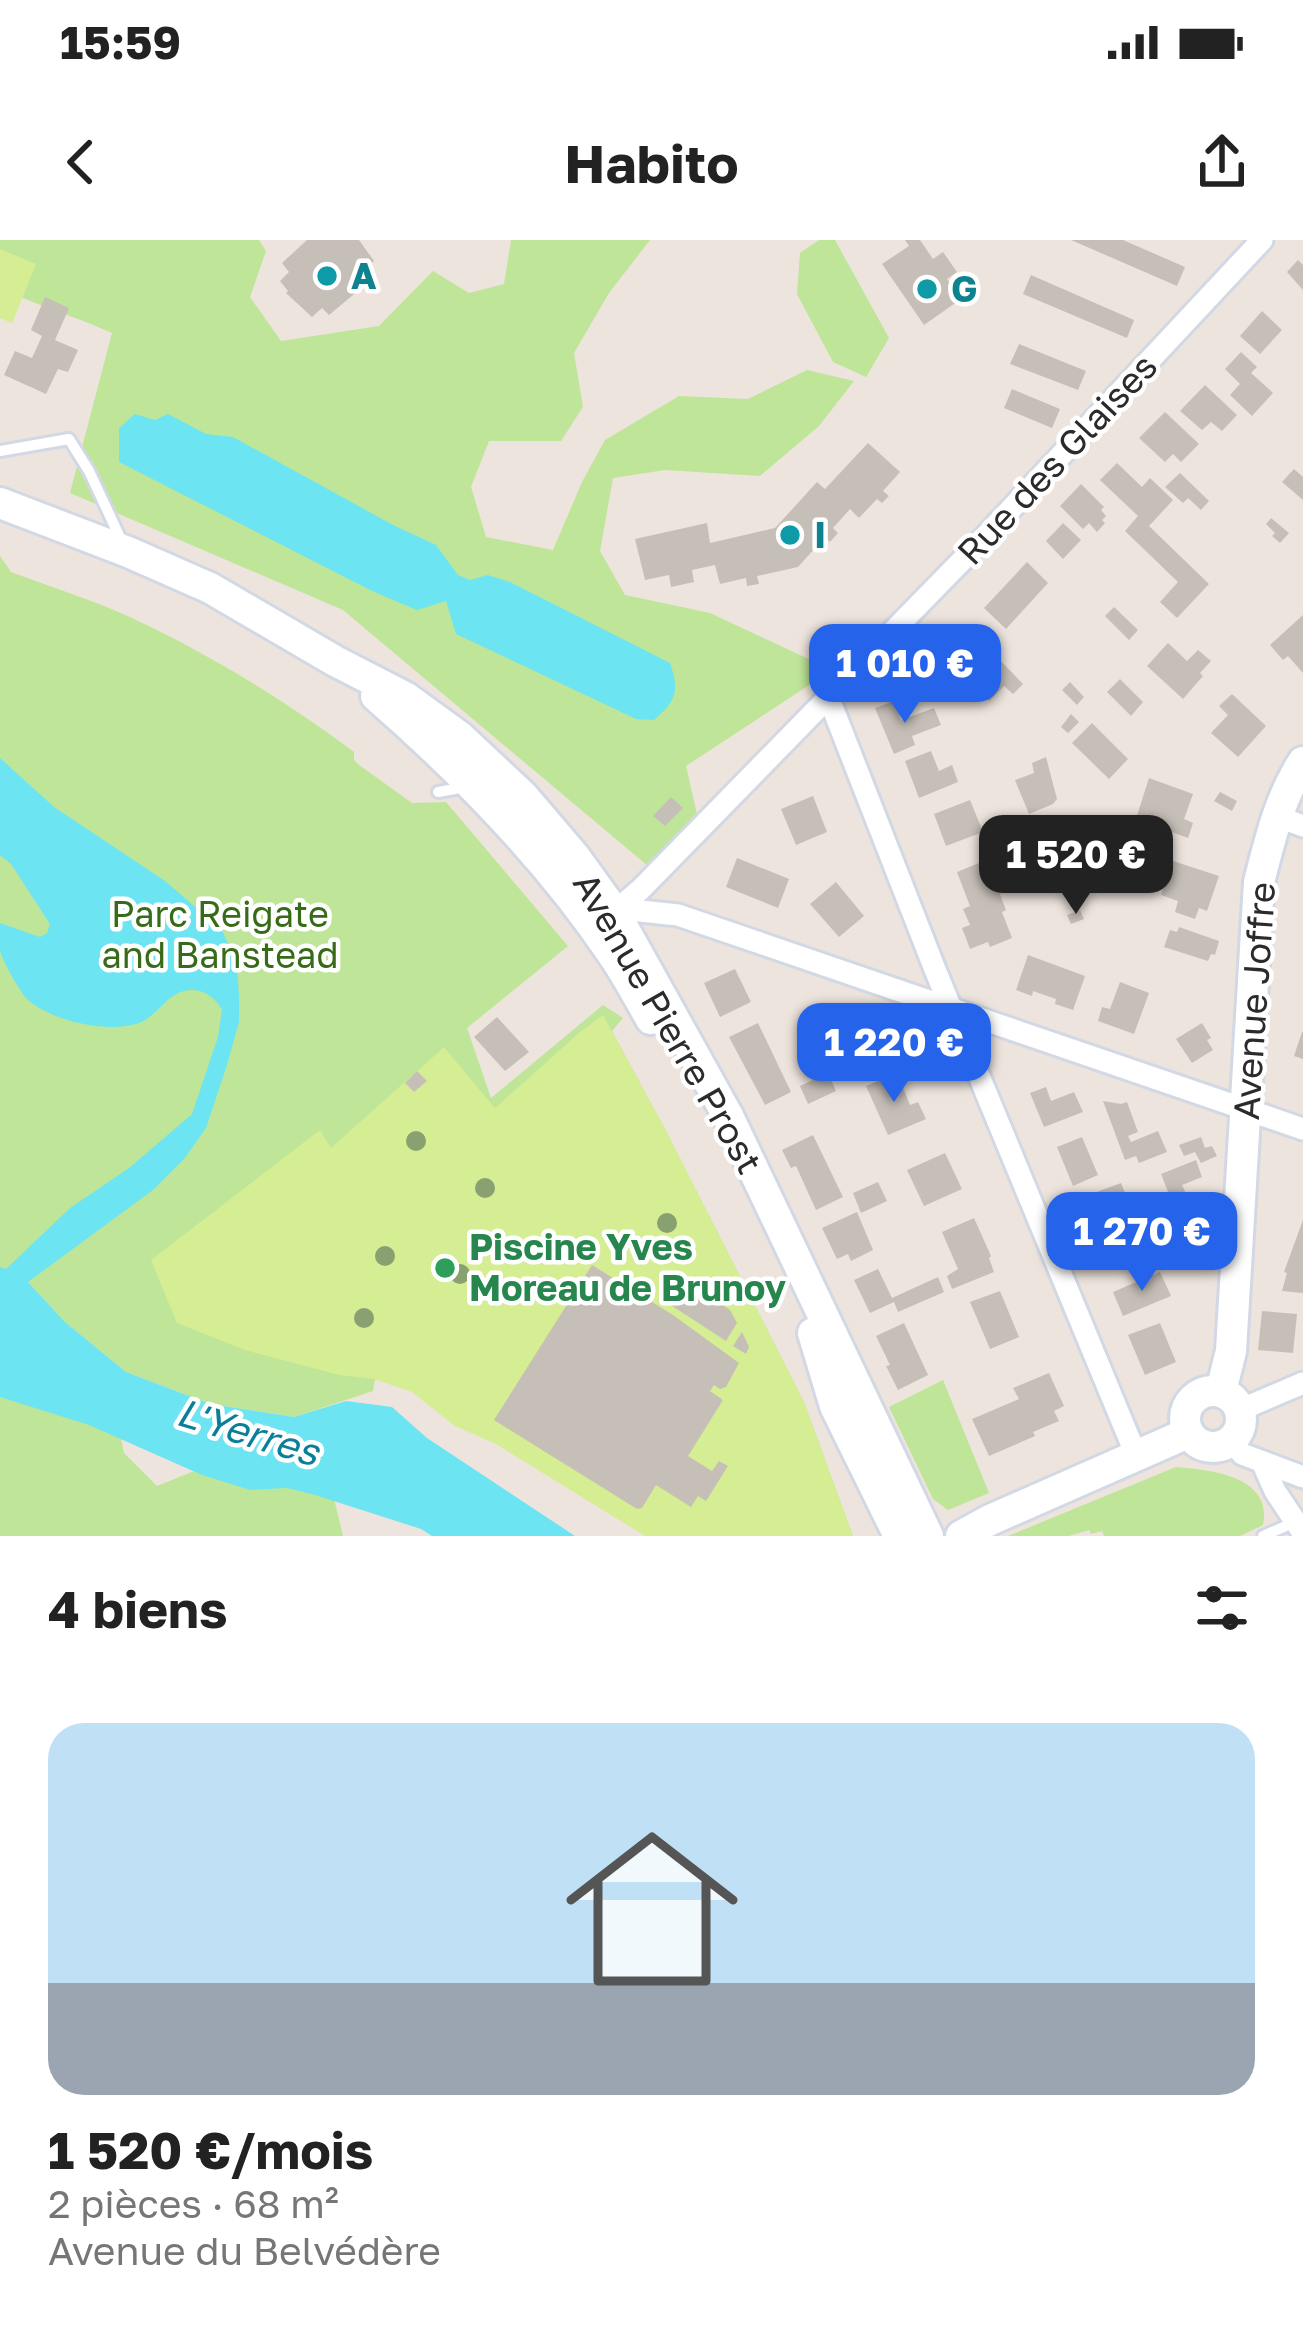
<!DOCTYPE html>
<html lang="fr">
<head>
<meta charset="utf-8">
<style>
  :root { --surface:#fff; --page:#f2f2f2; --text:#222; --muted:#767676; --accent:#2563eb }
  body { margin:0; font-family:"Golos Text",sans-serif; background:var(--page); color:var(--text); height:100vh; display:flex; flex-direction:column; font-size:45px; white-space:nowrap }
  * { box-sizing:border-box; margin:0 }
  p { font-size:39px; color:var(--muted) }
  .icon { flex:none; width:66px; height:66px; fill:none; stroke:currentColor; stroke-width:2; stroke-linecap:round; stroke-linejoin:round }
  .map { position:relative; height:1296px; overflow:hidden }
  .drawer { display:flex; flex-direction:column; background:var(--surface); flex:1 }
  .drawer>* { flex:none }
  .price { position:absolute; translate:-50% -102px; padding:0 27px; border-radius:24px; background:var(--accent); color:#fff; font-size:39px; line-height:78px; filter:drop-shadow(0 3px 6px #0008) }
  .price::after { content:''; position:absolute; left:50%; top:72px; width:36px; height:27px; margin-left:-18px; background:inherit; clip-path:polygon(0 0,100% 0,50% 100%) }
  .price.current { background:#222; color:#fff }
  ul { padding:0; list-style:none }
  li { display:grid; align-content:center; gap:24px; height:636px; padding:0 48px }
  li span { display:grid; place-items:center; height:372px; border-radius:36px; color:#555 }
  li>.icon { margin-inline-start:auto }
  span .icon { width:216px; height:216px; fill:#fffc; stroke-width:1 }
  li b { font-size:51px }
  h2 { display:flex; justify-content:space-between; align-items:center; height:144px; padding:0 48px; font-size:51px }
  .status { display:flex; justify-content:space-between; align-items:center; height:84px; padding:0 60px; background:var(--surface); direction:ltr }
  .status svg { height:33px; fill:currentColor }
  header { display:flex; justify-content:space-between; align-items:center; height:156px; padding:0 48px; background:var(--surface); font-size:54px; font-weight:700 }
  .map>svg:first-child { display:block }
  .green { fill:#bfe598 }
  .pitch { fill:#d5ed93 }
  .water { fill:#6de4f2 }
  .building { fill:#c6bfb8 }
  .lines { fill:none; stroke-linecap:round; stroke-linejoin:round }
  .lane-casing { stroke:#d2d8e4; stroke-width:16 }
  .street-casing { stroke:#d2d8e4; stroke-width:27 }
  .secondary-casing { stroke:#d2d8e4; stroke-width:36 }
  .lane { stroke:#fff; stroke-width:10 }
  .street { stroke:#fff; stroke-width:21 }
  .secondary { stroke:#fff; stroke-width:30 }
  .tree { fill:#89a171 }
  .culture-dot { fill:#0f9aa8; stroke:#fff; stroke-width:4.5 }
  .leisure-dot { fill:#2e9e5b; stroke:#fff; stroke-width:4.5 }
  .labels { text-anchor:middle; stroke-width:9; stroke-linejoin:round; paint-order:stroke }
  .culture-label { font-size:36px; font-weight:bold; fill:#0d838f; stroke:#fff; text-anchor:start }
  .street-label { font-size:36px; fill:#2b2b2b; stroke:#fff }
  .park-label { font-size:36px; fill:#376b18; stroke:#fff }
  .leisure-label { font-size:36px; font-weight:bold; fill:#27864d; stroke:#fff; text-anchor:start }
  .water-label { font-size:39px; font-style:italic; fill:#0a7f9a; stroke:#fff }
</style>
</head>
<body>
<div class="status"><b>15:59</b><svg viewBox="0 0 49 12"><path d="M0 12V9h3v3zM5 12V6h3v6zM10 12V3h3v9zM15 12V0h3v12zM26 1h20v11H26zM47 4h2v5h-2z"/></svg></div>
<header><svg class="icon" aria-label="back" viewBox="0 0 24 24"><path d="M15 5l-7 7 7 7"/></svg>Habito<svg class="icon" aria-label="share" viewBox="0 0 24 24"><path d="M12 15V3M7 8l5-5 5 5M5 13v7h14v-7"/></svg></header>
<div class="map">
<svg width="1303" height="1296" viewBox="0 0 1303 1296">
  <rect width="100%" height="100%" fill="#ede4dd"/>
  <g class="green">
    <path d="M0 0H259L266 11 250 57 281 101 379 86 433 31 469 53 504 44 511 0H650L609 53 574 113 583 167 561 201H489L471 247 486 297 553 310 582 242 605 200 679 156 748 159 807 130 854 141 819 186 760 236 665 230 613 238 600 311 625 355 710 373 832 430 686 526 697 574 648 626 343 370 70 253 112 93C75 76 36 66 0 47Z"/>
    <polygon points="819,0 835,0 889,98 866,137 833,122 797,54 800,13"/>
    <path d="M0 316 11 332C51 347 93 360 132 378 211 415 284 460 354 512V520L359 525 412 563 446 562 568 706 467 788 491 858 603 765 623 778 612 791 666 891 804 1162 853 1296 375 1139 373 1151 294 1177 210 1164 126 1132 65 1082 27 1041 0 1027Z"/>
    <polygon points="943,1140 989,1253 948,1270 933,1259 889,1167"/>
    <polygon points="0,1157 116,1175 124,1213 157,1246 224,1219 331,1246 343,1296 0,1296"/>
    <path d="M1176 1227C1211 1230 1273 1236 1263 1285L1240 1296H1104L1102 1291 1091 1294 1089 1290 1069 1296H1008Z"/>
  </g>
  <g class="pitch">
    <polygon points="0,9 36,24 12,83 0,78"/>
    <polygon points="603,775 666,891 804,1162 853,1296 645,1296 496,1204 455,1186 412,1152 374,1139 339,1135 245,1110 177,1083 151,1020 320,890 331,908 444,807 495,868 579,793"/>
  </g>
  <g class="water">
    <path d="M135 174 155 180 168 174 206 194 233 197 393 285 436 305 458 335 470 340 488 335 510 342 670 423C680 451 676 461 654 480L636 479 456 394 446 361 417 370 372 351 119 222V188Z"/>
    <path d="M0 518 54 567 165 641 222 690 237 724 239 757V782L227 825 206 888 184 919 153 950 28 1042 65 1082 126 1132 210 1164 294 1177 346 1161 392 1167 427 1198 575 1296H432L421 1289 315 1255 287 1248 250 1250 202 1235 89 1185 0 1157V1027L6 1029 70 968 129 928 192 874 218 797 222 769C215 759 205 749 191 750 166 751 158 778 136 784 105 793 53 781 28 760 21 754 2 720 0 711 0 703 0 691 0 683L40 697 47 693 50 684 11 624 0 615Z"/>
  </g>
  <g class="building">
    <polygon points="307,0 359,0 374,21 363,30 371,40 329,75 322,68 312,77 286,53 288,51 280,41 289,32 282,23"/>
    <polygon points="905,0 920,0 933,19 943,12 957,32 947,39 961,59 924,85 882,24 909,6"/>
    <polygon points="1071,0 1123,0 1185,27 1177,46"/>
    <polygon points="1298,20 1303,25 1303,50 1287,32"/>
    <polygon points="1031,35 1134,80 1127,98 1023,54"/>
    <polygon points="45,57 69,68 55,100 78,110 68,132 58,129 46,154 4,135 15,111 32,118 42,96 31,90"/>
    <polygon points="1262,71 1282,90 1260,114 1240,96"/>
    <polygon points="1019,104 1086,131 1078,150 1010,124"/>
    <polygon points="1241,112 1257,127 1251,133 1273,153 1252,176 1230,155 1240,144 1225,129"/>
    <polygon points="1205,145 1237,175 1222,191 1211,182 1202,190 1180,171"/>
    <polygon points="1012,149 1060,169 1052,188 1004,168"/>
    <polygon points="1165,172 1199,204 1181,222 1173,214 1165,222 1139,198"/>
    <polygon points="868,203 900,232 883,251 889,256 882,263 877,259 859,278 850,269 833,288 838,293 830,302 825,297 798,327 757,336 759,344 747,346 746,338 720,344 715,325 692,330 694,342 671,347 669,335 645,340 635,299 707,283 710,303 775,288 817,242 825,249"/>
    <polygon points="1117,223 1142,247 1150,238 1173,260 1149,286 1209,344 1177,378 1160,362 1178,342 1125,291 1138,276 1100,240"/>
    <polygon points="1294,229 1303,237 1303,260 1282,242"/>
    <polygon points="1180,233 1209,261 1201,270 1188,258 1183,263 1165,247"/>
    <polygon points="1081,244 1104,267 1101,270 1106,276 1102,280 1105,283 1097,292 1089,283 1083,289 1060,266"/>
    <polygon points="1271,278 1289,293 1280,303 1272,296 1275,293 1266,284"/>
    <polygon points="1063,283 1081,300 1063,319 1046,301"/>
    <polygon points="1027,322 1048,343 1006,389 984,368"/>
    <polygon points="1114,367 1138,390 1129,400 1105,376"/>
    <polygon points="1303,375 1303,433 1288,416 1283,420 1270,405"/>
    <polygon points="1168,403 1187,421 1198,410 1211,421 1200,433 1203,436 1183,459 1147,426"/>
    <polygon points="997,417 1023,444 1013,454 1004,446 989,461 970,444"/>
    <polygon points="1120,439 1143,462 1131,476 1107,452"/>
    <polygon points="1070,442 1084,457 1077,465 1062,450"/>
    <polygon points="1232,454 1266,486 1238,517 1211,493 1228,475 1219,466"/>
    <polygon points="894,461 901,480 934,468 941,485 912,496 915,505 894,514 875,468"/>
    <polygon points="1071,474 1079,482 1068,493 1061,487"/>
    <polygon points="1092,483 1128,519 1109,539 1072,503"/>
    <polygon points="931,511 939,531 952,525 958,542 919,558 905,521"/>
    <polygon points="1046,517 1057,559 1053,564 1029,574 1015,540 1034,533 1032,523"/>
    <polygon points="1149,538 1193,554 1184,579 1193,583 1188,598 1136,579"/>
    <polygon points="1220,552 1237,561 1232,571 1214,561"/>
    <polygon points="813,556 827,592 796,605 781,569"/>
    <polygon points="671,557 683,568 665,586 653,576"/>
    <polygon points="970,560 983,592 946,606 934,574"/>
    <polygon points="1090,582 1092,591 1073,595 1071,586"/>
    <polygon points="737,618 789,639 778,668 726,647"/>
    <polygon points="989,619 1002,653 1000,654 1006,670 1002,672 1012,698 990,707 988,702 970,709 962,688 970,685 963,669 970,666 957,632"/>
    <polygon points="1173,621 1219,636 1207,671 1199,668 1195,679 1175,672 1178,661 1161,655"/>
    <polygon points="836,642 864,676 839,697 810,664"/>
    <polygon points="1080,670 1084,679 1071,684 1067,675"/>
    <polygon points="1179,687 1219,701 1215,715 1211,714 1208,721 1164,707 1170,690 1177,692"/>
    <polygon points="1028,715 1085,736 1073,770 1055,764 1056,759 1033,751 1032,756 1016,750"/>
    <polygon points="735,729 751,762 720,777 704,743"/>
    <polygon points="1120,742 1149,753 1134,794 1098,781 1102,767 1110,769"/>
    <polygon points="869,776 880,805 843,820 832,790"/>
    <polygon points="497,777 529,812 505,831 474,797"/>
    <polygon points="758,783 791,852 765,865 729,797"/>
    <polygon points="1202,783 1211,798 1207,800 1213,810 1192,823 1176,799"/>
    <polygon points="1302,792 1303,792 1303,819 1294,816"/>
    <polygon points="417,831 427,841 414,852 405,843"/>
    <polygon points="828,833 836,851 808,864 800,846"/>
    <polygon points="897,833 910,865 918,862 926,879 888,895 866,846"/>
    <polygon points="1046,847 1051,861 1074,852 1083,872 1044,887 1030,853"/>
    <polygon points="1103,861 1121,864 1127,862 1138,892 1128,896 1131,902 1158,891 1167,912 1139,923 1136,916 1125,920"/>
    <polygon points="813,895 843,957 816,970 796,926 791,928 782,910"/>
    <polygon points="1082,897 1098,935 1073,946 1057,907"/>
    <polygon points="1201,897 1205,908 1212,906 1217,916 1201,923 1195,912 1184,916 1179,905"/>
    <polygon points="945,913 962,949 924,966 907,930"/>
    <polygon points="1196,920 1202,937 1182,945 1187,956 1172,962 1161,934"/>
    <polygon points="878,942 887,961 861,973 853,953"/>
    <polygon points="1121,943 1146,1005 1125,1013 1106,964 1100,967 1094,953"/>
    <polygon points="857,972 873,1010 851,1021 848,1014 837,1019 822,988"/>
    <polygon points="974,978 991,1016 989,1018 994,1032 952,1049 947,1036 958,1029 942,992"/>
    <polygon points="1303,980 1303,1053 1282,1051 1287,1033 1284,1032"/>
    <polygon points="592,1025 673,1075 739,1123 726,1147 720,1149 714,1145 710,1151 723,1160 688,1216 712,1231 719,1221 728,1226 706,1261 698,1256 691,1267 656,1245 642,1268 637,1269 494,1180"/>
    <polygon points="878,1029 892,1058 938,1037 944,1052 898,1072 894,1062 870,1073 854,1040"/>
    <polygon points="1160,1032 1171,1056 1123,1076 1113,1052"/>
    <polygon points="682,1038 730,1070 737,1083 726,1101 666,1062"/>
    <polygon points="1000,1051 1019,1097 990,1109 970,1062"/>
    <polygon points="1262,1071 1297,1074 1293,1113 1258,1110"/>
    <polygon points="904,1083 928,1135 898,1150 886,1126 890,1125 876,1096"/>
    <polygon points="1160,1083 1176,1122 1145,1135 1128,1095"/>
    <polygon points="742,1092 749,1107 746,1114 733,1106"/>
    <polygon points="1049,1133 1064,1166 1054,1171 1059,1181 1033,1192 1035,1196 989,1216 972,1179 1019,1159 1013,1148"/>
  </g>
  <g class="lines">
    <g class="lane-casing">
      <g id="lane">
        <polyline points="0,211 69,199 89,231 123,304"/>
        <polyline points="438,552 455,549 462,542"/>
        <polyline points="1263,1296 1295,1282"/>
      </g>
    </g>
    <g class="street-casing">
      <g id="street">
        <polyline points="828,456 936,732 1136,1215"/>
        <polyline points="1276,576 1303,586"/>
        <polyline points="614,671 631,670 678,675 1303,889"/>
        <polyline points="604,681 641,649 981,301 1262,0"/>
        <polyline points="1240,1170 1303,1143"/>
        <polyline points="1232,1200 1242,1214 1303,1237"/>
        <polyline points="1263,1224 1275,1251 1303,1293"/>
      </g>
    </g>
    <g class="secondary-casing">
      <g id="secondary">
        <polyline points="0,263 128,312 210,348 335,421 405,457 460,497 523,556 575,617 614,671 728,876 928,1296"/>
        <path d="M376 456C462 531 549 620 613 715 627 735 638 757 651 779"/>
        <polyline points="813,1093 835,1166 899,1296"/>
        <circle cx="1213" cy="1179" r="28"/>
        <path d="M1221 1151 1231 1111 1259 642C1270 600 1279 559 1303 522"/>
        <polyline points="961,1296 990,1280 1188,1193"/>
      </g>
    </g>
    <use href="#lane" class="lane"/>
    <use href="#street" class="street"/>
    <use href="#secondary" class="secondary"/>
  </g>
  <g class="tree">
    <circle cx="416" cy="901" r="10"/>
    <circle cx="485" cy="948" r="10"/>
    <circle cx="667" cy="983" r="10"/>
    <circle cx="385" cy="1016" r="10"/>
    <circle cx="460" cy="1034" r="10"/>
    <circle cx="364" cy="1078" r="10"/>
  </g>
  <g class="culture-dot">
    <circle cx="327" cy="36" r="12"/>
    <circle cx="927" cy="49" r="12"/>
    <circle cx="790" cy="295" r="12"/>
  </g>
  <circle class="leisure-dot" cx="445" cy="1028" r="12"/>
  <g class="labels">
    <g class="culture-label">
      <text x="351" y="49">A</text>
      <text x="951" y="62">G</text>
      <text x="814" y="308">I</text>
    </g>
    <g class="street-label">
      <text transform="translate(1057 219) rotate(-47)" y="13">Rue des Glaises</text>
      <text transform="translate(1254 761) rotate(-86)" y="13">Avenue Joffre</text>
      <text transform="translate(668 783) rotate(60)" y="13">Avenue Pierre Prost</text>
    </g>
    <g class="park-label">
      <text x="220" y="687">Parc Reigate<tspan x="220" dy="41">and Banstead</tspan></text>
    </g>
    <g class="leisure-label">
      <text x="469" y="1020">Piscine Yves<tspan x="469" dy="41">Moreau de Brunoy</tspan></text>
    </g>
    <g class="water-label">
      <text transform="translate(248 1192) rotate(17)" y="14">L'Yerres</text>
    </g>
  </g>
</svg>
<b class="price" style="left:905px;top:486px">1 010 €</b>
<b class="price current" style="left:1076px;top:677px">1 520 €</b>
<b class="price" style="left:894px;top:865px">1 220 €</b>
<b class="price" style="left:1142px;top:1054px">1 270 €</b>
</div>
<section class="drawer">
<h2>4 biens<svg class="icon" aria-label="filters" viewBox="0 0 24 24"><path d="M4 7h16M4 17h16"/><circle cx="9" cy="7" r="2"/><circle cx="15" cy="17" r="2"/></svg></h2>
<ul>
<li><span style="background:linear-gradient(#bfe0f5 70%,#9aa5b1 0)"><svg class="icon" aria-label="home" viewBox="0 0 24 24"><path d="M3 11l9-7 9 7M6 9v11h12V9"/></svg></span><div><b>1 520 €/mois</b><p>2 pièces · 68 m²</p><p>Avenue du Belvédère</p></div></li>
</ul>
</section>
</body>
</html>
